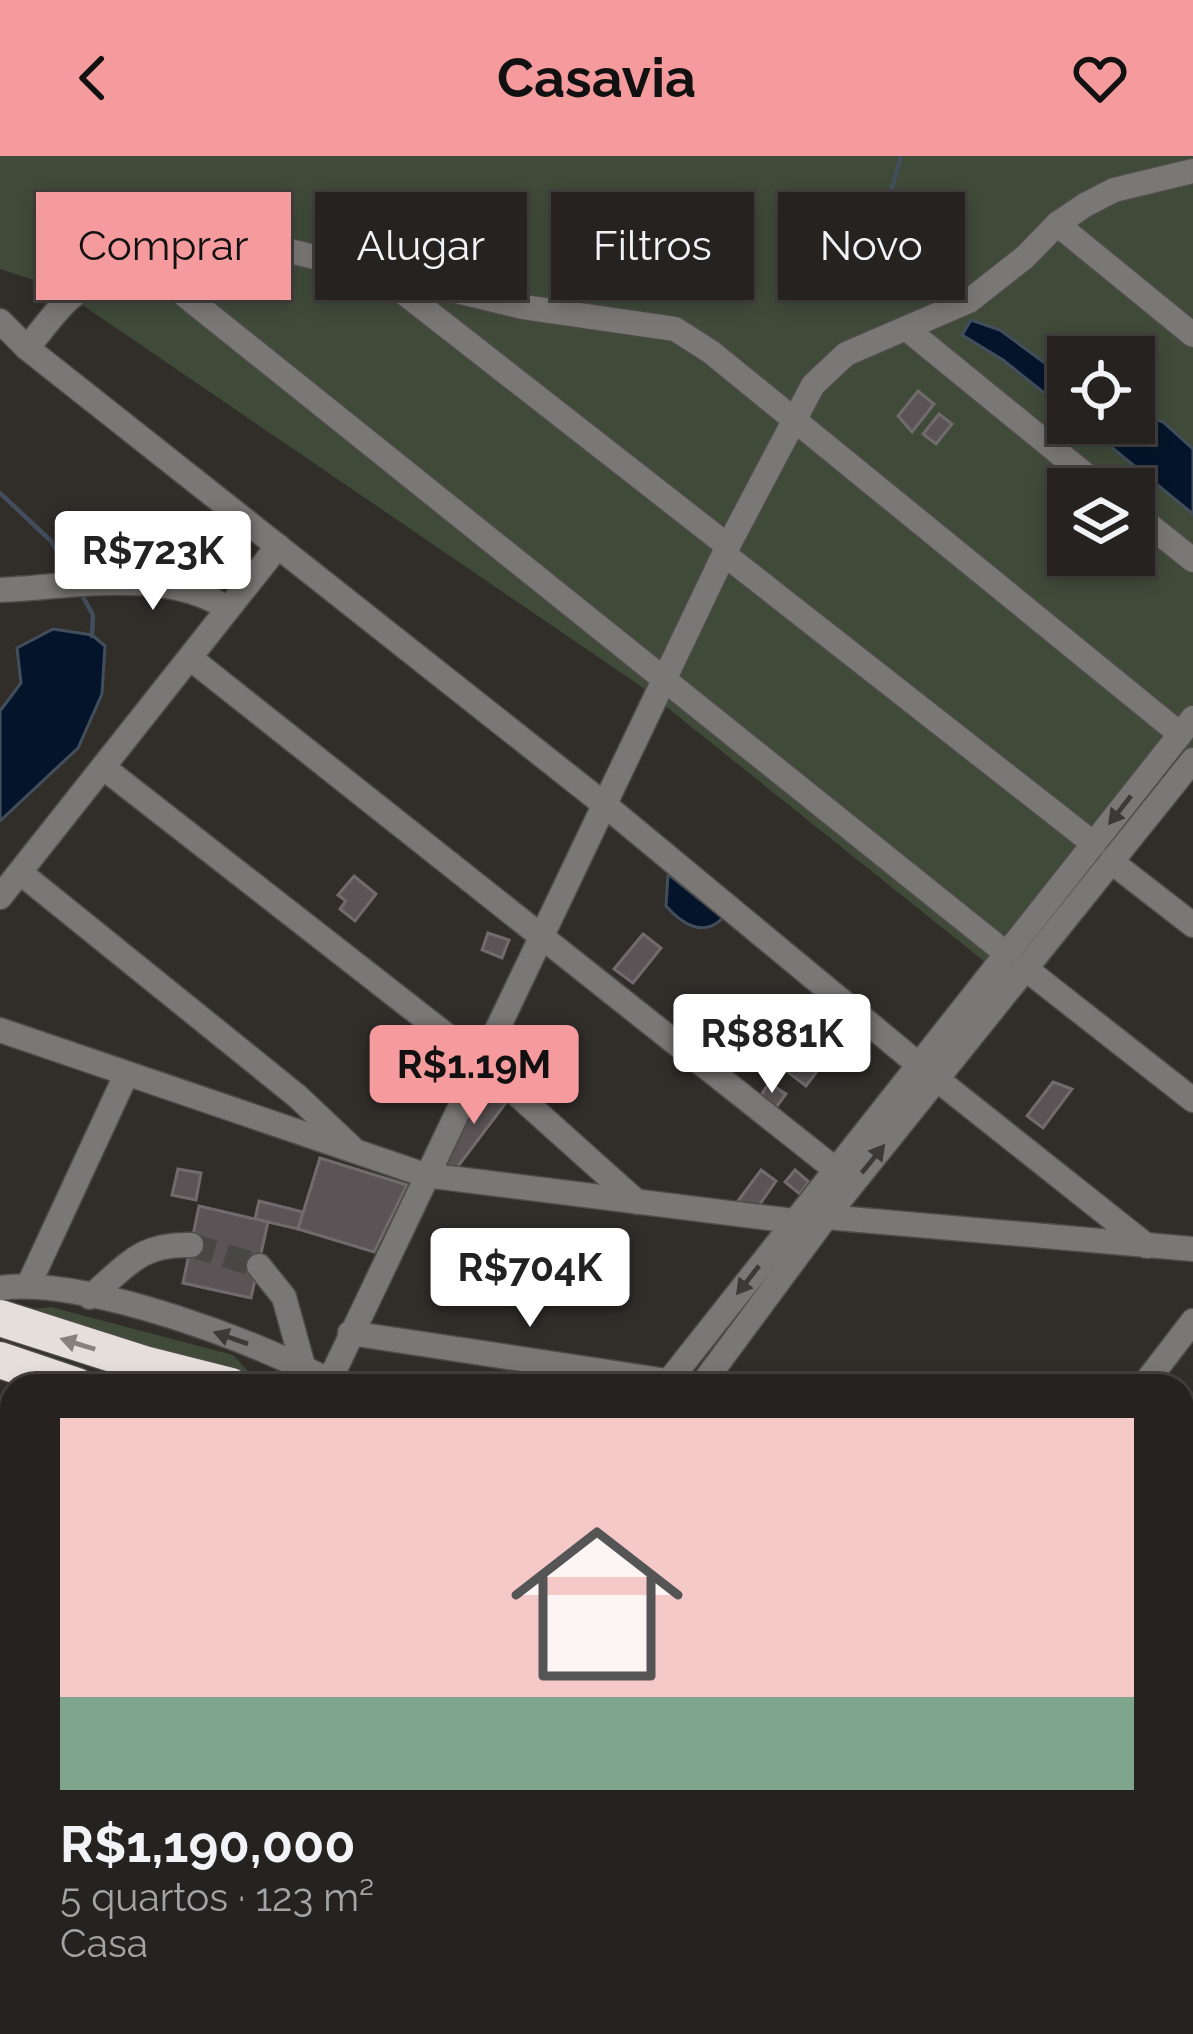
<!DOCTYPE html>
<html lang="pt">
<head>
<meta charset="utf-8">
<style>
  :root { --surface:#252220; --page:#312f2d; --text:#f1f3f6; --muted:#a3a4a5; --line:#423f3e; --accent:#f59b9d }
  body { margin:0; font-family:Raleway,sans-serif; background:var(--page); color:var(--text); height:100vh; display:flex; flex-direction:column; font-size:45px; white-space:nowrap }
  * { box-sizing:border-box; margin:0 }
  p { font-size:39px; color:var(--muted) }
  .icon { flex:none; width:66px; height:66px; fill:none; stroke:currentColor; stroke-width:2; stroke-linecap:round; stroke-linejoin:round }
  .map { position:relative; flex:1; overflow:hidden }
  .sheet { position:absolute; left:0px; top:1218px; width:1194px; height:660px; display:flex; flex-direction:column; background:var(--surface); border-radius:36px 36px 0 0; box-shadow:0 6px 18px #0003,0 0 0 3px var(--line) }
  .sheet>* { flex:none }
  .hud { position:absolute; left:36px; top:36px; width:1122px; height:108px; display:flex; gap:24px }
  .tools { position:absolute; left:1047px; top:180px; display:grid; gap:24px }
  .tools a { display:grid; place-items:center; width:108px; height:108px; border-radius:0px; background:var(--surface); box-shadow:0 6px 18px #0003,0 0 0 3px var(--line); font-size:60px }
  .price { position:absolute; translate:-50% -102px; padding:0 27px; border-radius:12px; background:#fff; color:#222; font-size:39px; line-height:78px; filter:drop-shadow(0 3px 6px #0008) }
  .price::after { content:''; position:absolute; left:50%; top:72px; width:36px; height:27px; margin-left:-18px; background:inherit; clip-path:polygon(0 0,100% 0,50% 100%) }
  .price.current { background:var(--accent); color:#111 }
  ul { padding:0; list-style:none }
  li { display:grid; align-content:center; gap:24px; height:636px; padding:0 60px }
  li+li { border-top:3px solid var(--line) }
  li span { display:grid; place-items:center; height:372px; border-radius:0px; color:#555 }
  li>.icon { margin-inline-start:auto }
  span .icon { width:216px; height:216px; fill:#fffc; stroke-width:1 }
  li b { font-size:51px }
  .pill { padding:0 42px; border-radius:0px; background:var(--surface); box-shadow:0 6px 18px #0003,0 0 0 3px var(--line); font-size:42px; line-height:108px }
  .pill.current { background:var(--accent); color:#111 }
  header { display:flex; justify-content:space-between; align-items:center; height:156px; padding:0 60px; background:var(--accent); color:#111; font-size:54px; font-weight:700 }
  .map>svg:first-child { display:block }
  .green { fill:#3f4a39; fill-rule:evenodd }
  .water { fill:#04152b; stroke:#424e5c; stroke-width:3 }
  .lines { fill:none; stroke-linecap:round; stroke-linejoin:round }
  .stream { stroke:#424e5c; stroke-width:4.5 }
  .building { fill:#5b5456; stroke:#726b6d; stroke-width:3 }
  .minor-tunnel { stroke:#494743; stroke-width:24; stroke-dasharray:24 12; stroke-linecap:butt }
  .minor-casing { stroke:#4e4c48; stroke-width:27 }
  .highway-casing { stroke:#4e4c48; stroke-width:39 }
  .minor { stroke:#7a7876; stroke-width:24 }
  .highway { stroke:#e5deda; stroke-width:36 }
  .oneway { fill:#3c3936 }
  .oneway2 { fill:#86817d }
</style>
</head>
<body>
<header><svg class="icon" aria-label="back" viewBox="0 0 24 24"><path d="M15 5l-7 7 7 7"/></svg>Casavia<svg class="icon" aria-label="heart" viewBox="0 0 24 24"><path d="M12 20l-8-8c-3-5 5-10 8-4 3-6 11-1 8 4z"/></svg></header>
<div class="map">
<svg width="1193" height="1878" viewBox="0 0 1193 1878">
  <rect width="100%" height="100%" fill="#312e2a"/>
  <g class="green">
    <path d="M0 0H1193V623L1024 837 639 529 56 131 0 113ZM1068 201H1134V267H1068ZM1068 333H1134V399H1068Z"/>
    <polygon points="51,1151 233,1199 262,1230 248,1230 18,1155"/>
    <polygon points="0,1787 12,1795 12,1866 126,1866 145,1878 0,1878"/>
  </g>
  <g class="water">
    <polygon points="971,164 1000,174 1068,224 1068,256 1003,204 962,179"/>
    <polygon points="1134,254 1163,266 1193,293 1193,358 1082,267 1134,267"/>
    <polygon points="53,473 92,479 105,490 102,538 78,592 0,665 0,555 21,527 17,492"/>
    <path d="M668 718 723 762C703 782 682 768 666 750Z"/>
  </g>
  <g class="lines">
    <g class="stream">
      <polyline points="901,0 884,60 936,149"/>
      <polyline points="0,337 51,385 71,420"/>
      <polyline points="80,435 93,459 92,480"/>
    </g>
  </g>
  <g class="building">
    <polygon points="918,235 934,248 912,276 898,260"/>
    <polygon points="939,258 952,268 936,288 923,278"/>
    <polygon points="354,720 376,738 355,765 340,753 346,745 338,739"/>
    <polygon points="488,777 509,784 502,802 482,794"/>
    <polygon points="643,778 661,792 633,827 614,813"/>
    <polygon points="793,895 818,914 806,930 781,911"/>
    <polygon points="1053,926 1072,933 1043,972 1027,960"/>
    <polygon points="769,927 786,938 775,953 759,942"/>
    <polygon points="483,932 505,948 456,1013 443,1008"/>
    <polygon points="320,1002 407,1029 374,1096 298,1073"/>
    <polygon points="178,1013 201,1017 196,1044 172,1039"/>
    <polygon points="761,1014 776,1025 758,1051 734,1050"/>
    <polygon points="795,1014 809,1026 800,1038 785,1026"/>
    <polygon points="259,1045 303,1056 298,1073 255,1063"/>
    <polygon points="199,1050 268,1066 251,1142 183,1127"/>
    <polygon points="361,1866 385,1869 382,1878 358,1878"/>
  </g>
  <g class="lines">
    <polyline class="minor-tunnel" points="191,1089 259,1110"/>
    <g class="minor-casing">
      <g id="minor">
        <polyline points="1057,68 1193,179"/>
        <polyline points="142,105 1007,798"/>
        <polyline points="385,122 728,390"/>
        <polyline points="0,165 27,192 605,649 919,909 1147,1090"/>
        <polyline points="908,174 1103,333"/>
        <path d="M27 192C41 176 54 156 70 142 123 96 206 93 273 91L523 151 675 173 711 196 1180 578"/>
        <polyline points="1134,357 1193,404"/>
        <polyline points="724,398 1094,688"/>
        <path d="M0 434C72 431 167 411 228 453"/>
        <polyline points="190,502 836,1014"/>
        <polyline points="104,612 482,907 637,1046"/>
        <polyline points="1113,707 1193,769"/>
        <polyline points="22,718 297,940 351,991"/>
        <polyline points="0,741 278,390"/>
        <polyline points="1026,813 1193,944"/>
        <polyline points="0,874 425,1019 793,1065 826,1061 1193,1093"/>
        <polyline points="259,1110 284,1141 303,1210"/>
        <polyline points="29,1128 126,919"/>
        <path d="M0 1132C83 1120 264 1187 338 1230"/>
        <path d="M90 1141C127 1110 140 1087 191 1089"/>
        <polyline points="350,1177 680,1227"/>
        <polyline points="669,1225 1193,562"/>
        <polyline points="327,1230 728,390 813,229 846,198 969,145 1025,101 1057,68 1085,49 1114,34 1193,15"/>
        <polyline points="701,1230 826,1061 1193,604"/>
        <polyline points="1143,1230 1193,1165"/>
        <polyline points="0,1338 12,1343"/>
        <polyline points="1182,1575 1193,1575"/>
        <polyline points="1182,1742 1193,1743"/>
        <polyline points="0,1774 12,1778"/>
        <polyline points="227,1866 245,1878"/>
        <polyline points="811,1868 882,1878"/>
        <polyline points="168,1878 176,1866"/>
        <polyline points="983,1878 988,1866"/>
      </g>
    </g>
    <g class="highway-casing">
      <g id="highway">
        <polyline points="0,1162 144,1208 231,1230"/>
        <polyline points="0,1204 77,1230"/>
        <polyline points="1182,1338 1193,1339"/>
        <polyline points="1182,1383 1193,1384"/>
      </g>
    </g>
    <use href="#minor" class="minor"/>
    <use href="#highway" class="highway"/>
  </g>
  <defs><path id="oneway-solid" d="M-6-.8H1V-3.2L6.5 0L1 3.2V.8H-6Z" transform="scale(3)"/></defs>
  <g class="oneway">
    <use href="#oneway-solid" transform="translate(1120 654) rotate(128)"/>
    <use href="#oneway-solid" transform="translate(873 1003) rotate(-51)"/>
    <use href="#oneway-solid" transform="translate(748 1124) rotate(128)"/>
    <use href="#oneway-solid" transform="translate(231 1182) rotate(-161)"/>
  </g>
  <use class="oneway2" href="#oneway-solid" transform="translate(78 1188) rotate(-163)"/>
</svg>
<div class="tools">
<a><svg class="icon" aria-label="locate" viewBox="0 0 24 24"><circle cx="12" cy="12" r="6"/><path d="M12 2v4M12 18v4M2 12h4M18 12h4"/></svg></a>
<a><svg class="icon" aria-label="layers" viewBox="0 0 24 24"><path d="M12 4l9 5-9 5-9-5zM3 14l9 5 9-5"/></svg></a>
</div>
<b class="price" style="left:153px;top:457px">R$723K</b>
<b class="price" style="left:772px;top:940px">R$881K</b>
<b class="price current" style="left:474px;top:971px">R$1.19M</b>
<b class="price" style="left:530px;top:1174px">R$704K</b>
<div class="hud">
<a class="pill current">Comprar</a>
<a class="pill">Alugar</a>
<a class="pill">Filtros</a>
<a class="pill">Novo</a>
</div>
<section class="sheet">
<ul>
<li><span style="background:linear-gradient(#f6c9c9 75%,#7fa58c 0)"><svg class="icon" aria-label="home" viewBox="0 0 24 24"><path d="M3 11l9-7 9 7M6 9v11h12V9"/></svg></span><div><b>R$1,190,000</b><p>5 quartos · 123 m²</p><p>Casa</p></div></li>
</ul>
</section>
</div>
</body>
</html>
